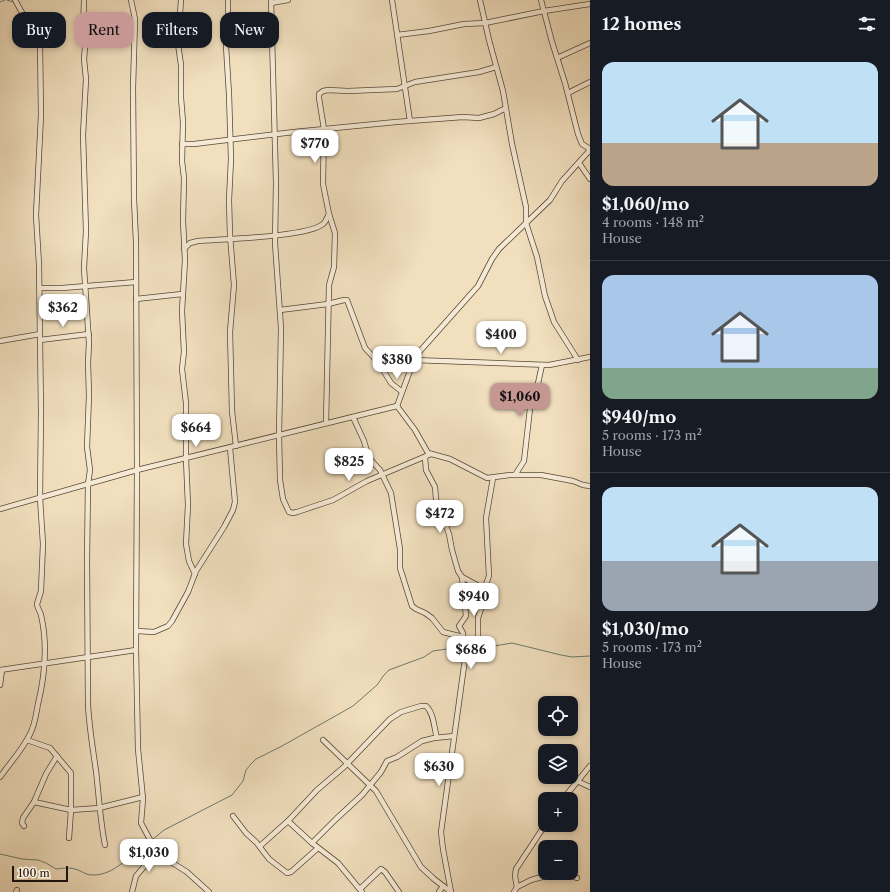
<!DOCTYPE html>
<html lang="en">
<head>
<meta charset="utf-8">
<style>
  :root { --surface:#171b24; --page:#20242c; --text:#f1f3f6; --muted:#9ea1a6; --line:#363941; --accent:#c59692 }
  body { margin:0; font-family:"Libre Caslon Text",serif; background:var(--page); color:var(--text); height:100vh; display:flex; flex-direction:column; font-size:15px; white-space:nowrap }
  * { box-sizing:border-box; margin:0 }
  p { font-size:13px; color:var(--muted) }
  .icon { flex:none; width:22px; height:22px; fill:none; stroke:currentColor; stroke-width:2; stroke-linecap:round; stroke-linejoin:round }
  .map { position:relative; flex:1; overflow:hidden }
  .panel { display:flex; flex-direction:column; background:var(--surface); width:300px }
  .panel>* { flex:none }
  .banner { position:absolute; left:12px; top:12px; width:380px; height:36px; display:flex; gap:8px }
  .fabs { position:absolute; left:538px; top:696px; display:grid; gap:8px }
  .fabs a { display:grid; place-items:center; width:40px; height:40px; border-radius:8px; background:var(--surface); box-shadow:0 2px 6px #0003; font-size:20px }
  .scale { position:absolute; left:12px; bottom:10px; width:56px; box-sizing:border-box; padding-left:4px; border:2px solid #23150d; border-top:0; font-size:11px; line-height:14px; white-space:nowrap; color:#23150d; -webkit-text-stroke:3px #f6ead5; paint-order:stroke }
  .price { position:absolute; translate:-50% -34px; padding:0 9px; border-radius:8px; background:#fff; color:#222; font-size:13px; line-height:26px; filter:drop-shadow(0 1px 2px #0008) }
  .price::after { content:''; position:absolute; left:50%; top:24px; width:12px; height:9px; margin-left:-6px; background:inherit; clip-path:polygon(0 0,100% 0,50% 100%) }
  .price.on { background:var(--accent); color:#111 }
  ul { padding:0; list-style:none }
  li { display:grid; align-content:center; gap:8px; height:212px; padding:0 12px }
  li+li { border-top:1px solid var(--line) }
  li span { display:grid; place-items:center; height:124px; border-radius:12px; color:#555 }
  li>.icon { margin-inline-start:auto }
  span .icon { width:72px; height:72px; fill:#fffc; stroke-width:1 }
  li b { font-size:17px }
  h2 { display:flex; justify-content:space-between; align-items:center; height:48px; padding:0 12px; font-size:17px }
  .tag { padding:0 14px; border-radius:12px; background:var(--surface); box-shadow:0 2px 6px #0003; font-size:14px; line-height:36px }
  .tag.on { background:var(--accent); color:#111 }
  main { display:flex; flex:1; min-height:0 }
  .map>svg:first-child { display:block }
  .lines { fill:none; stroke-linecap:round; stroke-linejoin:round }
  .stream { stroke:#6b7a6e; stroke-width:1 }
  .minor-casing { stroke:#564839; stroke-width:6 }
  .minor { stroke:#f6ead5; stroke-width:4.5 }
</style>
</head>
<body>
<main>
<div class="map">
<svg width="590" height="892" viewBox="0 0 590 892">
  <rect width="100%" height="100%" fill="#f1dfbe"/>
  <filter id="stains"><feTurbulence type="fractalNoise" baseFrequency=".005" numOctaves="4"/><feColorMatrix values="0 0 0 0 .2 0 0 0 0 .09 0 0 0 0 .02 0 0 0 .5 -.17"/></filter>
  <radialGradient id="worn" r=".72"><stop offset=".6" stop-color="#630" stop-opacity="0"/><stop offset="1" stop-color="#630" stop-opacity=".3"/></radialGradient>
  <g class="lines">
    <g class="stream">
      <polyline points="7,0 13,2"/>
      <polyline points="0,2 5,0"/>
      <polyline points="465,645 472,644"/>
      <polyline points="475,645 488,647 512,643 561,655 572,657 590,656"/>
      <polyline points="152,840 164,830 232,795 243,781 246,770 251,764 256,759 282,746 353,706 377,685 384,675 389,670 424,657 433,651 447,649 455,642 462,644"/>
      <path d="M0 854 22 859 38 860 46 863 56 869C64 868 70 867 78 870 83 872 86 875 92 875 115 876 131 853 148 843"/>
    </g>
    <g class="minor-casing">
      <g id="minor">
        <polyline points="15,0 25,18 36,31"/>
        <path d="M84 0 83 33 85 47 84 59 86 79 83 135 86 231 84 268 89 343 88 363 89 395 87 447 90 470 88 484 87 560 88 704C89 727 93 749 96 771 99 796 100 820 105 845"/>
        <polyline points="131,0 135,19 133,88 134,199 136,242 137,470 136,650 138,749 143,799 141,823 155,849 163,857 187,872 209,892"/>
        <polyline points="181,0 178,44 181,65 181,98 183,122 182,161 184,178 183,221 185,260 182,311 184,352 182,369 186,403 186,459 188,505 186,544 189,561 195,574"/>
        <polyline points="228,0 228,30 226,46 229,94 231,159 229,200 230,235 234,285 230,332 232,411 236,446"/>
        <polyline points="271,0 276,183 275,243 281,328 279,435 280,480 283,499 289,512 293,513 297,512 333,500 367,481 431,454"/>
        <polyline points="392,0 410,121"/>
        <polyline points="480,0 489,40 503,91 512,144 526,207 526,223 537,257 545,296 554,322 578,360"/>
        <polyline points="541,0 552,42 565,83 578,134 582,144 590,149"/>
        <polyline points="271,3 288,0"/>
        <polyline points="397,35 429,31 464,24 485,23 544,11 590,4"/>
        <polyline points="557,58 590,43"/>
        <polyline points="568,93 590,82"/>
        <polyline points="182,144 194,144 294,132 396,122 463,117 479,118 494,114 506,108"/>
        <polyline points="579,163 590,179"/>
        <path d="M184 249 190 243 198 241C222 239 308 237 323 224 326 222 327 217 329 214"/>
        <polyline points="40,288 62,288 136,282"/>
        <polyline points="136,299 182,294"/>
        <polyline points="280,310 328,304 344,300 347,300 365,348 378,362 391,383 401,391"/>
        <polyline points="40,340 89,334"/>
        <polyline points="0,341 40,334"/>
        <polyline points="414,360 549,365 590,357"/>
        <polyline points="397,406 414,360 421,350 478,286 492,259 499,249 550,200 562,181 590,150"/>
        <polyline points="397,406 415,430 428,453 450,459 487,478 510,475 541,475 573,481 583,485 590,486"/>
        <polyline points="353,417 364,441 369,458 380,470 391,493 400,549 400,568 412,606 416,609 425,613 432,618 443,632 463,637"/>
        <polyline points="326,423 329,285 334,267 335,233 329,214 323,184 324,129 319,98 319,94 323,91 328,90 348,91 397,89 415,82 479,72 496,67"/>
        <polyline points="425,457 426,470 435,487 436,499 449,534 452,550 458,571 462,577 486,590"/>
        <polyline points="515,475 524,461 531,400 537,388 542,365"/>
        <polyline points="0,509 137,470 397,406"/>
        <polyline points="137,631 154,632 168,626 172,621 188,592 196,571 224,527 233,510 235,502 230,448"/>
        <polyline points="465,657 478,637 478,618 486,594 485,587 489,576 486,518 493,478"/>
        <polyline points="0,670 136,650"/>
        <polyline points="0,685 2,670"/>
        <polyline points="27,740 50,748 71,773 71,810 69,838"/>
        <polyline points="323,740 376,791 421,867 434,879 451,892"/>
        <path d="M0 777C10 763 23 749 30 734 35 725 36 714 38 704 45 675 48 645 41 615 40 611 37 608 37 604L41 591 43 544 40 498 41 412 39 265 36 215 41 115 40 44 35 18"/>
        <polyline points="577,781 590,787"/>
        <polyline points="563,799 590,766"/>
        <polyline points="34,802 71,810 99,808 143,797"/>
        <polyline points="233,816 246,833 256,842 269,859 287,873 291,872 318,848"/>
        <polyline points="288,821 312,843 338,863 362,892"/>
        <polyline points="24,826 22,823 23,818 34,802 46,774 57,756"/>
        <polyline points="312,843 336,819 362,795 381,772 387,761 397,757 422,741 434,738 454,736"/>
        <path d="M260 846 288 821 317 790 344 767 390 719 401 712 421 706H426C434 713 434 728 437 738"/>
        <polyline points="567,873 577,878"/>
        <polyline points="517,887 531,880 556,873"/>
        <polyline points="360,889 381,869 385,872 399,892"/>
        <polyline points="16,892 17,890"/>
        <polyline points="132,892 136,876 148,862 155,849"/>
        <polyline points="439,892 443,886"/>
        <polyline points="451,892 443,849 441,832 465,659 463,633 459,626 466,616 462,577"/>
        <polyline points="514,892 517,887 515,876 516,869 545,825"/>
      </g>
    </g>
    <use href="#minor" class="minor"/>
  </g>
  <rect width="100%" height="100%" filter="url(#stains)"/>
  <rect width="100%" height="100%" fill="url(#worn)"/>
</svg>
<div class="fabs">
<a><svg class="icon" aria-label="locate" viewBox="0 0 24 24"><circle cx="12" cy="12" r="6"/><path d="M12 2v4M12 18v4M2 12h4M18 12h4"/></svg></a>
<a><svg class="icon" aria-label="layers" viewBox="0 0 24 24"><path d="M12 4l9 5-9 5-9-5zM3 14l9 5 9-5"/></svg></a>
<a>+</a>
<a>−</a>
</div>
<div class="scale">100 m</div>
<b class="price" style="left:315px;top:164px">$770</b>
<b class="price" style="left:63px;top:328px">$362</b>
<b class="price" style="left:501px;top:355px">$400</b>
<b class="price" style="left:397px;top:380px">$380</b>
<b class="price on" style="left:520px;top:417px">$1,060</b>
<b class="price" style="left:196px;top:448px">$664</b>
<b class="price" style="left:349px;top:482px">$825</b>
<b class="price" style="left:440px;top:534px">$472</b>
<b class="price" style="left:474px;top:617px">$940</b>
<b class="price" style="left:471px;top:670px">$686</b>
<b class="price" style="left:439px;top:787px">$630</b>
<b class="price" style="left:149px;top:873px">$1,030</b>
<div class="banner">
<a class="tag">Buy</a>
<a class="tag on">Rent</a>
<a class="tag">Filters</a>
<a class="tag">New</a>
</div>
</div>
<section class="panel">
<h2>12 homes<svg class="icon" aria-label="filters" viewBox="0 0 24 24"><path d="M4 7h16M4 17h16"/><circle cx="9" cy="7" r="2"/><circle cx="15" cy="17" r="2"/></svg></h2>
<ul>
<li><span style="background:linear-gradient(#bfe0f5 65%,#b9a48a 0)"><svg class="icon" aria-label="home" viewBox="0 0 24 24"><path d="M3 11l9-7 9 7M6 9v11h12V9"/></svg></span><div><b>$1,060/mo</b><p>4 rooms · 148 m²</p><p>House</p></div></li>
<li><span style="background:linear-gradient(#a9c7e8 75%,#7fa58c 0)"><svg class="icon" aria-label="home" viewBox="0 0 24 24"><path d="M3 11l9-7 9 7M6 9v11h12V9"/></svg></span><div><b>$940/mo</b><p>5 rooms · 173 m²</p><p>House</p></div></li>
<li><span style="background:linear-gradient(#bfe0f5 60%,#9aa5b1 0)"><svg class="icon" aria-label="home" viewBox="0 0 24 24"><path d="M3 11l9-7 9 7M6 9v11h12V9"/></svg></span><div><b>$1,030/mo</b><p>5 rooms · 173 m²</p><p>House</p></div></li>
</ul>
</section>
</main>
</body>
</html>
